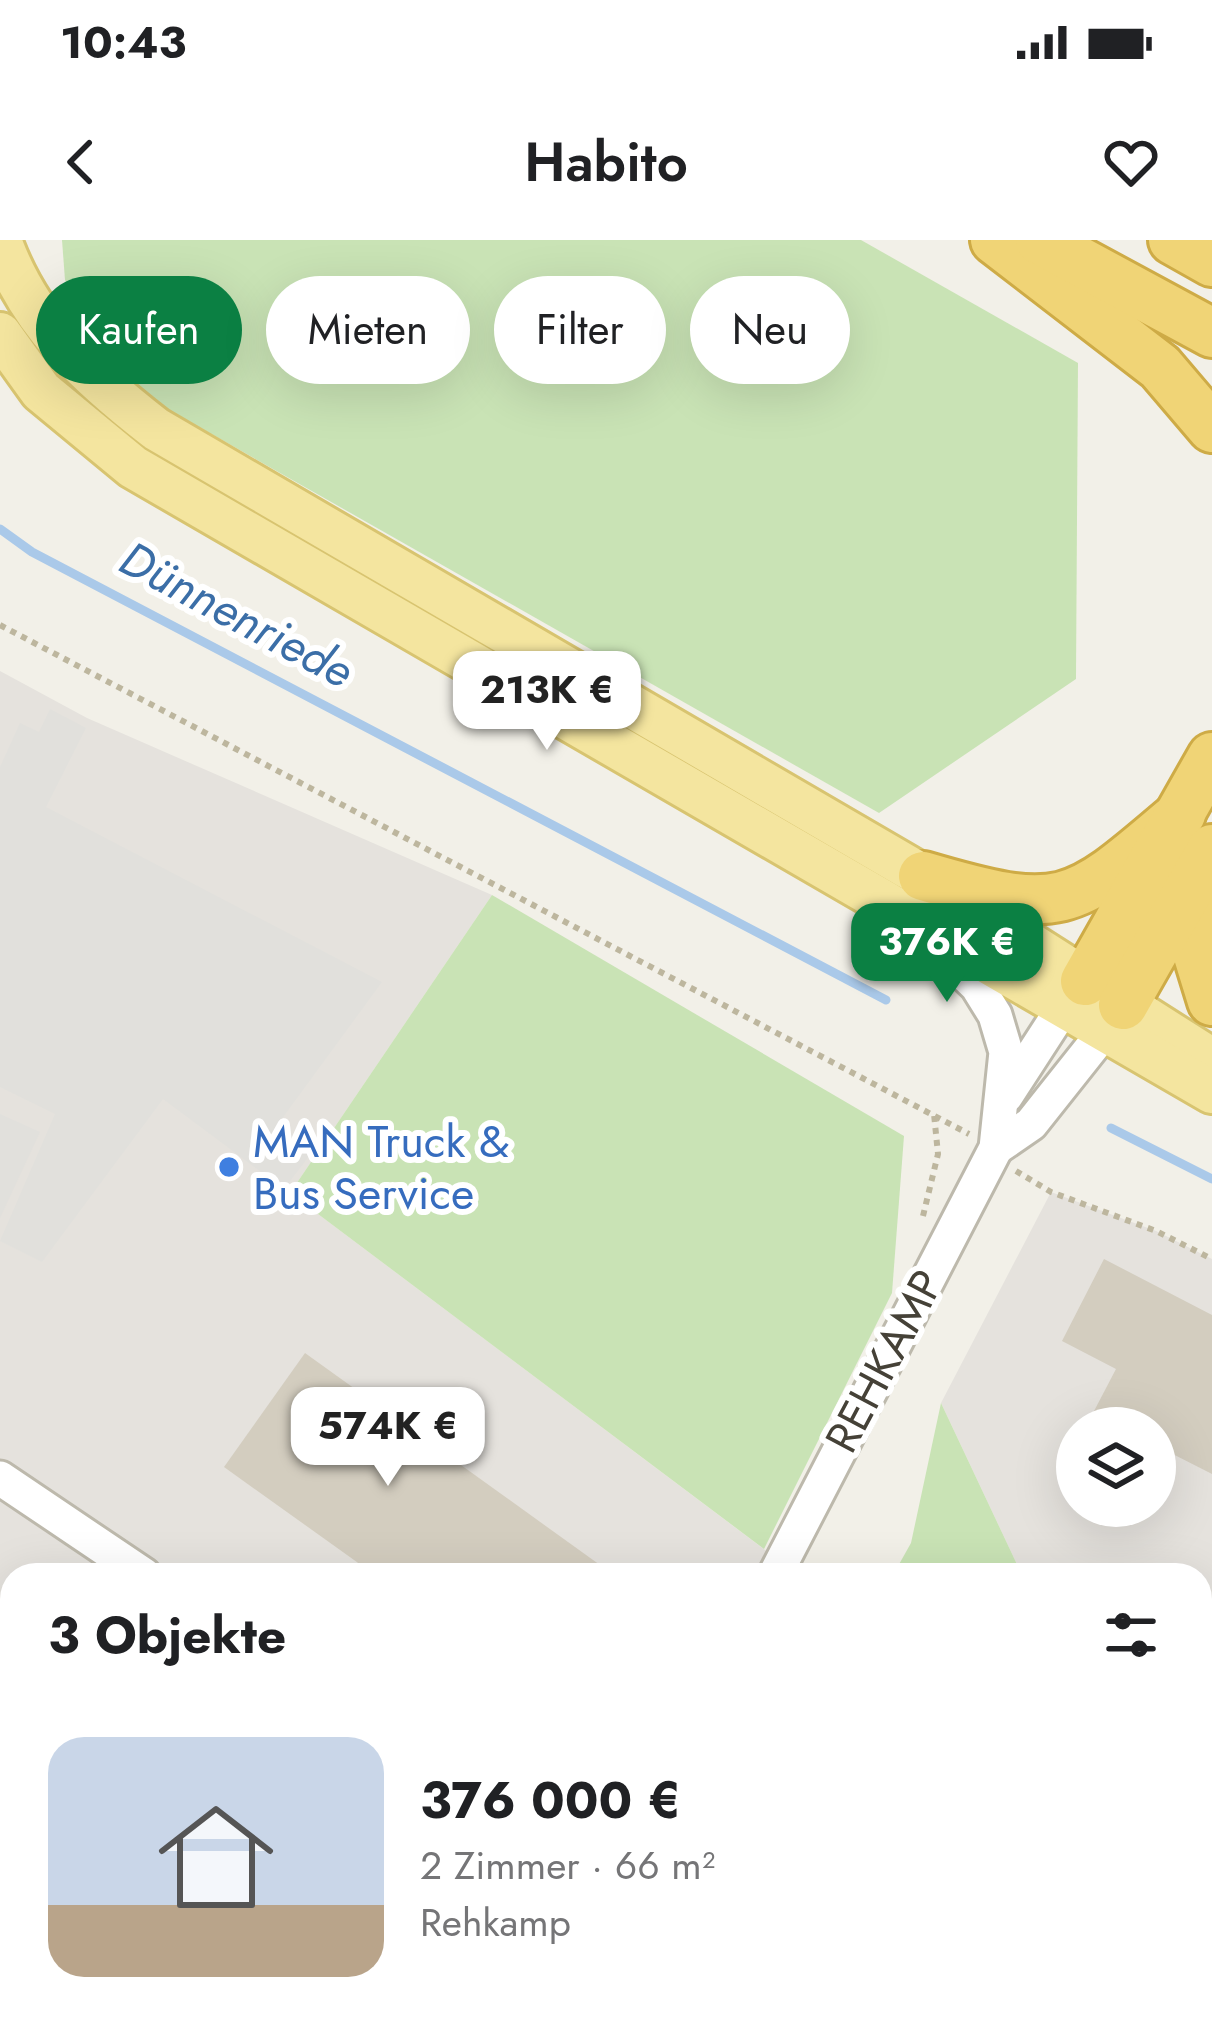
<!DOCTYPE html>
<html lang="de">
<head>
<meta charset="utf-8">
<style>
  :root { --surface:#fff; --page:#f6f6f6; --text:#202124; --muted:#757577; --line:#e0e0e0; --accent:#0b8043 }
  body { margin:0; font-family:Jost,sans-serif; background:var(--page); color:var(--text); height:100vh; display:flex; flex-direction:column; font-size:45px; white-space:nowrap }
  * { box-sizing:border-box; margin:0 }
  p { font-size:39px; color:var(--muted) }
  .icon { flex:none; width:66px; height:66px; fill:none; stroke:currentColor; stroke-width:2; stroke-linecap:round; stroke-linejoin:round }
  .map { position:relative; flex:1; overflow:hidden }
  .details { position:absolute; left:0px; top:1323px; width:1212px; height:468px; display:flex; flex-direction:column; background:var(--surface); border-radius:36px 36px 0 0; box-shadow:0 12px 48px #0002 }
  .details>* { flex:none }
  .top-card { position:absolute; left:36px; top:36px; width:1140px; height:108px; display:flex; gap:24px }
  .tools { position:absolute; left:1056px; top:1167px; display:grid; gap:24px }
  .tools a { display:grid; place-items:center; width:120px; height:120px; border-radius:50%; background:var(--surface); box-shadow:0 12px 48px #0002; font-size:60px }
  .price { position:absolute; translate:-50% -102px; padding:0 27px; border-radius:24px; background:#fff; color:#222; font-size:39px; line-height:78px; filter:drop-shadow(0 3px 6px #0008) }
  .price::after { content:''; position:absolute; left:50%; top:72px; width:36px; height:27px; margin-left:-18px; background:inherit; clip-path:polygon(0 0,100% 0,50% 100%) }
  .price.current { background:var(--accent); color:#fff }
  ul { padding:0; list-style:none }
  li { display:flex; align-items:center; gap:36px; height:300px; padding:0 48px }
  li+li { border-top:3px solid var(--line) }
  li span { display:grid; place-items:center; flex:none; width:336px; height:240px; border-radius:36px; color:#555 }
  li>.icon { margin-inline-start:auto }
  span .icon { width:144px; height:144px; fill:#fffc; stroke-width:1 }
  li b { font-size:51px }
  h2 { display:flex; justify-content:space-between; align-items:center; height:144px; padding:0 48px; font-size:51px }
  .tag { padding:0 42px; border-radius:54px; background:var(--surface); box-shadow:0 12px 48px #0002; font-size:42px; line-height:108px }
  .tag.current { background:var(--accent); color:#fff }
  .status { display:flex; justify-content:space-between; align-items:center; height:84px; padding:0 60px; background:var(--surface); direction:ltr }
  .status svg { height:33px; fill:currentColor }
  header { display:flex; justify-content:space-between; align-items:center; height:156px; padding:0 48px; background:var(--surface); font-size:54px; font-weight:600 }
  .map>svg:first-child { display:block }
  .industrial { fill:#e5e2dd; fill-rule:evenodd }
  .green { fill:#c9e3b5 }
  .parking { fill:#e1e0dc }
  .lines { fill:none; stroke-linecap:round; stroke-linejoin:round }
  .stream { stroke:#aac9e9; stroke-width:9 }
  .building { fill:#d3cdbf }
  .minor-casing { stroke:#bdb9ac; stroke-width:39 }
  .major-casing { stroke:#d8c470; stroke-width:48 }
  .highway-casing { stroke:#ceab46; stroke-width:54 }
  .path { stroke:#bdb69e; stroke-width:6; stroke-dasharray:6 6; stroke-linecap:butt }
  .minor { stroke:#fff; stroke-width:33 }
  .major { stroke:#f4e59f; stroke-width:42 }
  .highway { stroke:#f0d476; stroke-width:48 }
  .shop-dot { fill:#3f7fe0; stroke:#fff; stroke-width:4.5 }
  .labels { text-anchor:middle; stroke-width:12; stroke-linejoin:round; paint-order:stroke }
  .shop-label { font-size:45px; fill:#366cbe; stroke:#fff; text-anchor:start }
  .street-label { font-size:45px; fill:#454137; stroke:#fff }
  .water-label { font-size:48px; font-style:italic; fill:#3b6ea7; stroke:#fff }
</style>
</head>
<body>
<div class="status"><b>10:43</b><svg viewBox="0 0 49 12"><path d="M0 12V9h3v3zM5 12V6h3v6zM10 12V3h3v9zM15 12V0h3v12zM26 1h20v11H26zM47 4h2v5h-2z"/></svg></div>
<header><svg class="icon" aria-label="back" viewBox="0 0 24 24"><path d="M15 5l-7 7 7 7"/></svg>Habito<svg class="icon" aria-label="heart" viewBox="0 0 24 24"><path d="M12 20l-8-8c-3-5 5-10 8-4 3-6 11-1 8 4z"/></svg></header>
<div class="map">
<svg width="1212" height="1791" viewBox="0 0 1212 1791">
  <rect width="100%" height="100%" fill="#f2f0e8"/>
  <g class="industrial">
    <polygon points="0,431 87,478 492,655 290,953 781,1322 775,1335 12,1335 12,1779 543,1779 535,1791 0,1791"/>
    <path d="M1051 952 1156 991 1212 1019V1651L1200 1659V1335H1022L941 1163ZM1077 1188H1155V1266H1077Z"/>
  </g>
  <g class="green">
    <polygon points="62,0 861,0 1078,123 1076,439 879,573 141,154 65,40"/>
    <polygon points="492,655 904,896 892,1053 764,1309 290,953"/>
    <polygon points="941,1163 1022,1335 893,1335 911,1303"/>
    <polygon points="1212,1651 1212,1791 645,1791 652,1779 1200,1779 1200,1659"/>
  </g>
  <g class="parking">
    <polygon points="50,469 86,488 46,567 382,742 278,884 313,911 284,949 163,859 42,1022 0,1001 55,874 0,847 0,527 20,483 39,492"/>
    <polygon points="0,874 40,892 0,978"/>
  </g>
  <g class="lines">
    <g class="stream">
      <polyline points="0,289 32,312 886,760"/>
      <polyline points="1111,888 1212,939"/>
    </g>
  </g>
  <g class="building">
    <polygon points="1104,1019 1212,1075 1212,1234 1155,1205 1155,1188 1123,1188 1093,1173 1116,1129 1062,1101"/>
    <polygon points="305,1113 607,1330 604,1335 375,1335 224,1227"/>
    <polygon points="98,1779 268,1779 257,1791 111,1791"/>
    <polygon points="289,1779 390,1779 397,1791 296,1791"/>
  </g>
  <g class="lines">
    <g class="minor-casing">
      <g id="minor">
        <polyline points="1006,856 1063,768"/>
        <polyline points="996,908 1031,884 1104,792"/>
        <polyline points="0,1238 144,1335"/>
        <polyline points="775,1335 996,908 1006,812 995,775 977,746 931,702"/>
        <polyline points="0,1614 12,1601"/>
        <polyline points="25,1779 38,1791"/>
        <polyline points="433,1791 437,1779"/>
        <polyline points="535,1791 543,1779"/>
      </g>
    </g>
    <g class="major-casing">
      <g id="major">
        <path d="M0 0C29 83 89 137 156 189L923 636 1212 820"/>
        <polyline points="0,94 41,151 133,227 1212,852"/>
      </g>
    </g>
    <g class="highway-casing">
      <g id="highway">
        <polyline points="995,0 1160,127 1212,188"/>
        <polyline points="1040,0 1212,93"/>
        <polyline points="1173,0 1212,22"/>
        <path d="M923 636C1065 678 1072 667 1181 574"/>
        <polyline points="1195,643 1196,709 1212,761"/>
        <polyline points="1085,741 1212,517"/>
        <polyline points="1123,765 1212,609"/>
      </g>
    </g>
    <g class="path">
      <polyline points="0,385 969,894"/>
      <polyline points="1016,931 1051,952 1156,991 1212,1019"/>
      <polyline points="923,976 938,914 934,874"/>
      <polyline points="573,1791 581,1779"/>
    </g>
    <use href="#minor" class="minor"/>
    <use href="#major" class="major"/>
    <use href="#highway" class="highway"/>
  </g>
  <circle class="shop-dot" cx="229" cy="927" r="12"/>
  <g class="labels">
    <g class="shop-label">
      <text x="253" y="917">MAN Truck &amp;<tspan x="253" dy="52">Bus Service</tspan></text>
    </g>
    <g class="street-label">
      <text transform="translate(884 1121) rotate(-62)" y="16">REHKAMP</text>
    </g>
    <g class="water-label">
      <text transform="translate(237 374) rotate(28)" y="17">Dünnenriede</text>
    </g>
  </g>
</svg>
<div class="tools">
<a><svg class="icon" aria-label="layers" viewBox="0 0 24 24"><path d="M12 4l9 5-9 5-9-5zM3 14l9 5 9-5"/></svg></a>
</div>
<b class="price" style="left:547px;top:513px">213K €</b>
<b class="price current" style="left:947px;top:765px">376K €</b>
<b class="price" style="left:388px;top:1249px">574K €</b>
<div class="top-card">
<a class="tag current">Kaufen</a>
<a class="tag">Mieten</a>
<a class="tag">Filter</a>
<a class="tag">Neu</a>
</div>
<section class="details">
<h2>3 Objekte<svg class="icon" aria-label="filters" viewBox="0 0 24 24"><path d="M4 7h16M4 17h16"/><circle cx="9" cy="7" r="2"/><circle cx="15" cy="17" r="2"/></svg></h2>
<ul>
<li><span style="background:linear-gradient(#c9d6e8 70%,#b9a48a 0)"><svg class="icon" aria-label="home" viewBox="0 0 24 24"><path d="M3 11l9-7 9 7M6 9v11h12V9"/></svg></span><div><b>376 000 €</b><p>2 Zimmer · 66 m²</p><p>Rehkamp</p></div></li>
</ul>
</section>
</div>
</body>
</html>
